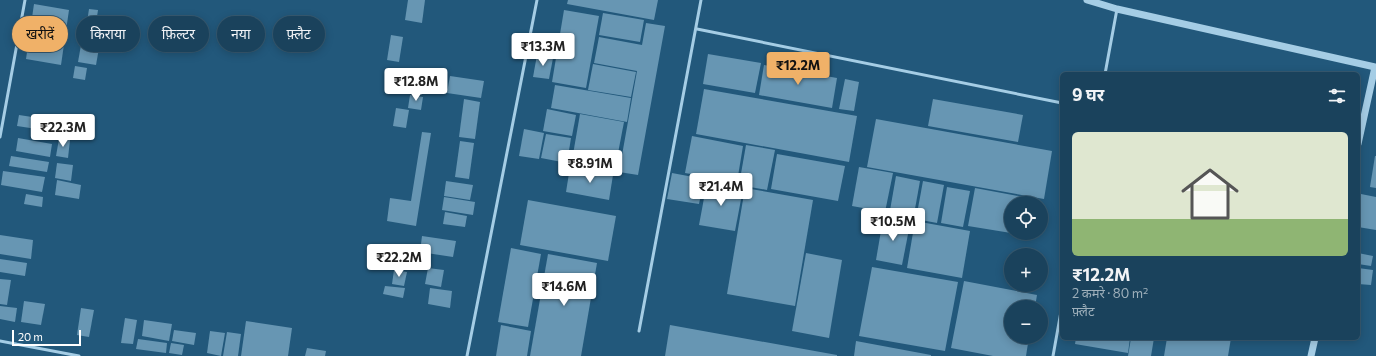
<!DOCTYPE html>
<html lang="hi">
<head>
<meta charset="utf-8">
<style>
  :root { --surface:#1a425c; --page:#234962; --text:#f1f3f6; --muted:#9fb0bb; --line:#385b72; --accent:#f0b168 }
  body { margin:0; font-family:Commissioner,"Noto Sans Devanagari",sans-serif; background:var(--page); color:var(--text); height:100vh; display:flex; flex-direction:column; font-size:15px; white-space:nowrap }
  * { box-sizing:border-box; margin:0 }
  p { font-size:13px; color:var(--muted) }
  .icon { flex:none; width:22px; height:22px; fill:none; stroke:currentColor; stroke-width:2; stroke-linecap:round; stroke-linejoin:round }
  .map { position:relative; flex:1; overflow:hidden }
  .details { position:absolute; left:1060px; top:72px; width:300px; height:268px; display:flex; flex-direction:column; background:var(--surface); border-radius:6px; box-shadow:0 2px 10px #0003,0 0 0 1px var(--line) }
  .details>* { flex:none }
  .guide { position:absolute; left:12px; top:16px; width:380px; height:36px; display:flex; gap:8px }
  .buttons { position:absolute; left:1004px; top:196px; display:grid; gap:8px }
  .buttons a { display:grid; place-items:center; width:44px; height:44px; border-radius:50%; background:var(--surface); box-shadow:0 2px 10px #0003,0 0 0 1px var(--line); font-size:20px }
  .scale { position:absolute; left:12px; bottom:10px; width:69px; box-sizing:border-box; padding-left:4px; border:2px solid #fff; border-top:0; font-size:11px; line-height:14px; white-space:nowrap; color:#fff; -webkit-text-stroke:3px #22587b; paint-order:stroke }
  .price { position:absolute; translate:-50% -34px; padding:0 9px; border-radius:4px; background:#fff; color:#222; font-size:13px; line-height:26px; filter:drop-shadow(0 1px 2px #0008) }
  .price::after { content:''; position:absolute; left:50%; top:24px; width:12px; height:9px; margin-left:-6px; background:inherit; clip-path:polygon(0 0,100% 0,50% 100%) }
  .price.current { background:var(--accent); color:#111 }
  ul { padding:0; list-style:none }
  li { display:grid; align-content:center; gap:8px; height:212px; padding:0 12px }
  li span { display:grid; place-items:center; height:124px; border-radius:6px; color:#555 }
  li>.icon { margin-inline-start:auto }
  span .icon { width:72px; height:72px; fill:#fffc; stroke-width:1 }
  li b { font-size:17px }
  h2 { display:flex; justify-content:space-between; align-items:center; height:48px; padding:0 12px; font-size:17px }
  .pill { padding:0 14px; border-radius:18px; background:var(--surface); box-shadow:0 2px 10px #0003,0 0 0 1px var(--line); font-size:14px; line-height:36px }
  .pill.current { background:var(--accent); color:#111 }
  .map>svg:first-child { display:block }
  .building { fill:#6796b3 }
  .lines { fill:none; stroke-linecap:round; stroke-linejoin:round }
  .service { stroke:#a5cde5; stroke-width:3 }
  .tertiary { stroke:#a5cde5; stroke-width:7 }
</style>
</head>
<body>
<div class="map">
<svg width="1376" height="356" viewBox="0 0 1376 356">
  <rect width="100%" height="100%" fill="#22587b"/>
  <g class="building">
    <polygon points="408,0 425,0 422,23 405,20"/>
    <polygon points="568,0 658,0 654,20 567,4"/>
    <polygon points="34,4 69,10 61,65 26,59"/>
    <polygon points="89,9 98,10 93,43 84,41"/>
    <polygon points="564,10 599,16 586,88 552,82"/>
    <polygon points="603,13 644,20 640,42 599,35"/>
    <polygon points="646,23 665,26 638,175 619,172 637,71 594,63 599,37 642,45"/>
    <polygon points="391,35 403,37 399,62 387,60"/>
    <polygon points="81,45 99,48 96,65 78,62"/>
    <polygon points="708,54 761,63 755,93 703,84"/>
    <polygon points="537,55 553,58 549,79 533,77"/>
    <polygon points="593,64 636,72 631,97 588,90"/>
    <polygon points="764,65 837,78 832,108 759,95"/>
    <polygon points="75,66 87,68 85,80 73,78"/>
    <polygon points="450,76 484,81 481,98 447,93"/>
    <polygon points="845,79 859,82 854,111 839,109"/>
    <polygon points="412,81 424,83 422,95 410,93"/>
    <polygon points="555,85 631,98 627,122 551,108"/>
    <polygon points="704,89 857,116 849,162 696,134"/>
    <polygon points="410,95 423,97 421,110 408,108"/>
    <polygon points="464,99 480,102 475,139 459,137"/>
    <polygon points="933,99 1023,115 1018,142 928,126"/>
    <polygon points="396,108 409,110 406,128 393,126"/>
    <polygon points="547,109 576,115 572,136 543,131"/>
    <polygon points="580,114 624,122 614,174 571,166"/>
    <polygon points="19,115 65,122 63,133 17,126"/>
    <polygon points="876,119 1052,151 1044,199 867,167"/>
    <polygon points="524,129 544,133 539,159 519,156"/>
    <polygon points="422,132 431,133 416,226 387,221 390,198 411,201"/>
    <polygon points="546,134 571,138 567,163 541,158"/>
    <polygon points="692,136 743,146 737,182 685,173"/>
    <polygon points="18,138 52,144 50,157 16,151"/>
    <polygon points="59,139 70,140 68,158 56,156"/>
    <polygon points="460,141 474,143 469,179 455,177"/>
    <polygon points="746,145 775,150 767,190 739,185"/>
    <polygon points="777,154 845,166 838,201 771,189"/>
    <polygon points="11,156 49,162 47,172 9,166"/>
    <polygon points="1375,156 1376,156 1376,188 1370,187"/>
    <polygon points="57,163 73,165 71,181 55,178"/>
    <polygon points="570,167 613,175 609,200 566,192"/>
    <polygon points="859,167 893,173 885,212 852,206"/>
    <polygon points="3,171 45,177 42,192 1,185"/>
    <polygon points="672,173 704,179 699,204 667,199"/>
    <polygon points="896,176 920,181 913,220 889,216"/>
    <polygon points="57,180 81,185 79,199 55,195"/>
    <polygon points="446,181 473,185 470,200 444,196"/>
    <polygon points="923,181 944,185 937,223 916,219"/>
    <polygon points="707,182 743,189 735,231 699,225"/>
    <polygon points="947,187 970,191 963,227 941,223"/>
    <polygon points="745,188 813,200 795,306 727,294"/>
    <polygon points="975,188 1040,200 1040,203 1011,203 1011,233 968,226"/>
    <polygon points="26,194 43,197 42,207 24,204"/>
    <polygon points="1361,194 1376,197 1376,230 1358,227 1358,216"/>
    <polygon points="444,197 475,202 473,215 442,210"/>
    <polygon points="528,200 616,216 608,261 520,245"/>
    <polygon points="445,212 467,216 465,227 443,224"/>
    <polygon points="883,219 910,224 902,265 876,260"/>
    <polygon points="915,221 970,231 962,278 907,268"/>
    <polygon points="1013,233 1034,233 1034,238"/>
    <polygon points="0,235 33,240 31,259 0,254"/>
    <polygon points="422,236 456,241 453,257 420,252"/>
    <polygon points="511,248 541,254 528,327 498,322"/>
    <polygon points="806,253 842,260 829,338 792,331"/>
    <polygon points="1358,253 1373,256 1371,266 1358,264"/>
    <polygon points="548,254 597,263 581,356 530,356"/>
    <polygon points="383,255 408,259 407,269 381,265"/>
    <polygon points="0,259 27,263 25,276 0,272"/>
    <polygon points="872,267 958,282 945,351 859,336"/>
    <polygon points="428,268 444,270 441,287 425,284"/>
    <polygon points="1358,268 1373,270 1371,285 1358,284"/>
    <polygon points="394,270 407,272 404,286 392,284"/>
    <polygon points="0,279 11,280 7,305 0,304"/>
    <polygon points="964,281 1037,295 1035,307 1011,307 1011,337 1029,337 1026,356 993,356 951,348"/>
    <polygon points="385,286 405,288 403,298 383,294"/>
    <polygon points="430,288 452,291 450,308 428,304"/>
    <polygon points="24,301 45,304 41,325 21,322"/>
    <polygon points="0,306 17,308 15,322 0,319"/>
    <polygon points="81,308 94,310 89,337 77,335"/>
    <polygon points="125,318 137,320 133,344 121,343"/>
    <polygon points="144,320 172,324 169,341 142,336"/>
    <polygon points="246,321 292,328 288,356 241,356"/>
    <polygon points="501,325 531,331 527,356 496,356"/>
    <polygon points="670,325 837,355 837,356 665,356"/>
    <polygon points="174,330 196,333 194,345 172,341"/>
    <polygon points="210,331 225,333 221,356 207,353"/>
    <polygon points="227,332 241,334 238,356 223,356"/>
    <polygon points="1076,338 1130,338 1128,353 1075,344"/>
    <polygon points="1131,338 1154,338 1151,356 1128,356"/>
    <polygon points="1167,338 1231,338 1228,356 1164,356"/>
    <polygon points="138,339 167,343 166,353 136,349"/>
    <polygon points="856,341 931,355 931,356 854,356"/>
    <polygon points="171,343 184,345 182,355 169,353"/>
    <polygon points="307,348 326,351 325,356 305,356"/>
  </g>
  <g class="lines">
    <g class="service">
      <polyline points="697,29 1062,103"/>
      <polyline points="1105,74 1117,9"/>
      <polyline points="0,137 25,0"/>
      <polyline points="639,331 701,0"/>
      <polyline points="0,341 79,356"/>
      <polyline points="467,356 537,0"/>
      <polyline points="1053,356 1062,306"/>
    </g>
    <g class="tertiary">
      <polyline points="1087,0 1117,9 1375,67 1358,144"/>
      <polyline points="1311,356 1315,338"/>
    </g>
  </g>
</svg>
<div class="buttons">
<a><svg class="icon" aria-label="locate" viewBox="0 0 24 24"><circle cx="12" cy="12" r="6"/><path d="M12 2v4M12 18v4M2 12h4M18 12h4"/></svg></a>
<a>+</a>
<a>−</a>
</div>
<div class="scale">20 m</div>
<b class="price" style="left:543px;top:67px">₹13.3M</b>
<b class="price current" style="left:798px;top:86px">₹12.2M</b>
<b class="price" style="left:416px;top:102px">₹12.8M</b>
<b class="price" style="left:63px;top:148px">₹22.3M</b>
<b class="price" style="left:590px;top:184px">₹8.91M</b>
<b class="price" style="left:721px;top:207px">₹21.4M</b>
<b class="price" style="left:893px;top:242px">₹10.5M</b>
<b class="price" style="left:399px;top:278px">₹22.2M</b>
<b class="price" style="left:564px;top:307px">₹14.6M</b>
<div class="guide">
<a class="pill current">खरीदें</a>
<a class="pill">किराया</a>
<a class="pill">फ़िल्टर</a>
<a class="pill">नया</a>
<a class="pill">फ़्लैट</a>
</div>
<section class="details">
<h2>9 घर<svg class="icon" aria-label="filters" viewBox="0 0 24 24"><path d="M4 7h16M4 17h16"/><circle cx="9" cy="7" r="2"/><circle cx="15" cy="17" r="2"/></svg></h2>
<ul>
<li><span style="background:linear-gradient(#dfe7d0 70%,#8fb573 0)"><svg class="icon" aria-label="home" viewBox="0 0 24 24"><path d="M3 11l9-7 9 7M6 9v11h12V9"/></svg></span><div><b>₹12.2M</b><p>2 कमरे · 80 m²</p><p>फ़्लैट</p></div></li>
</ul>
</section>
</div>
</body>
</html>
